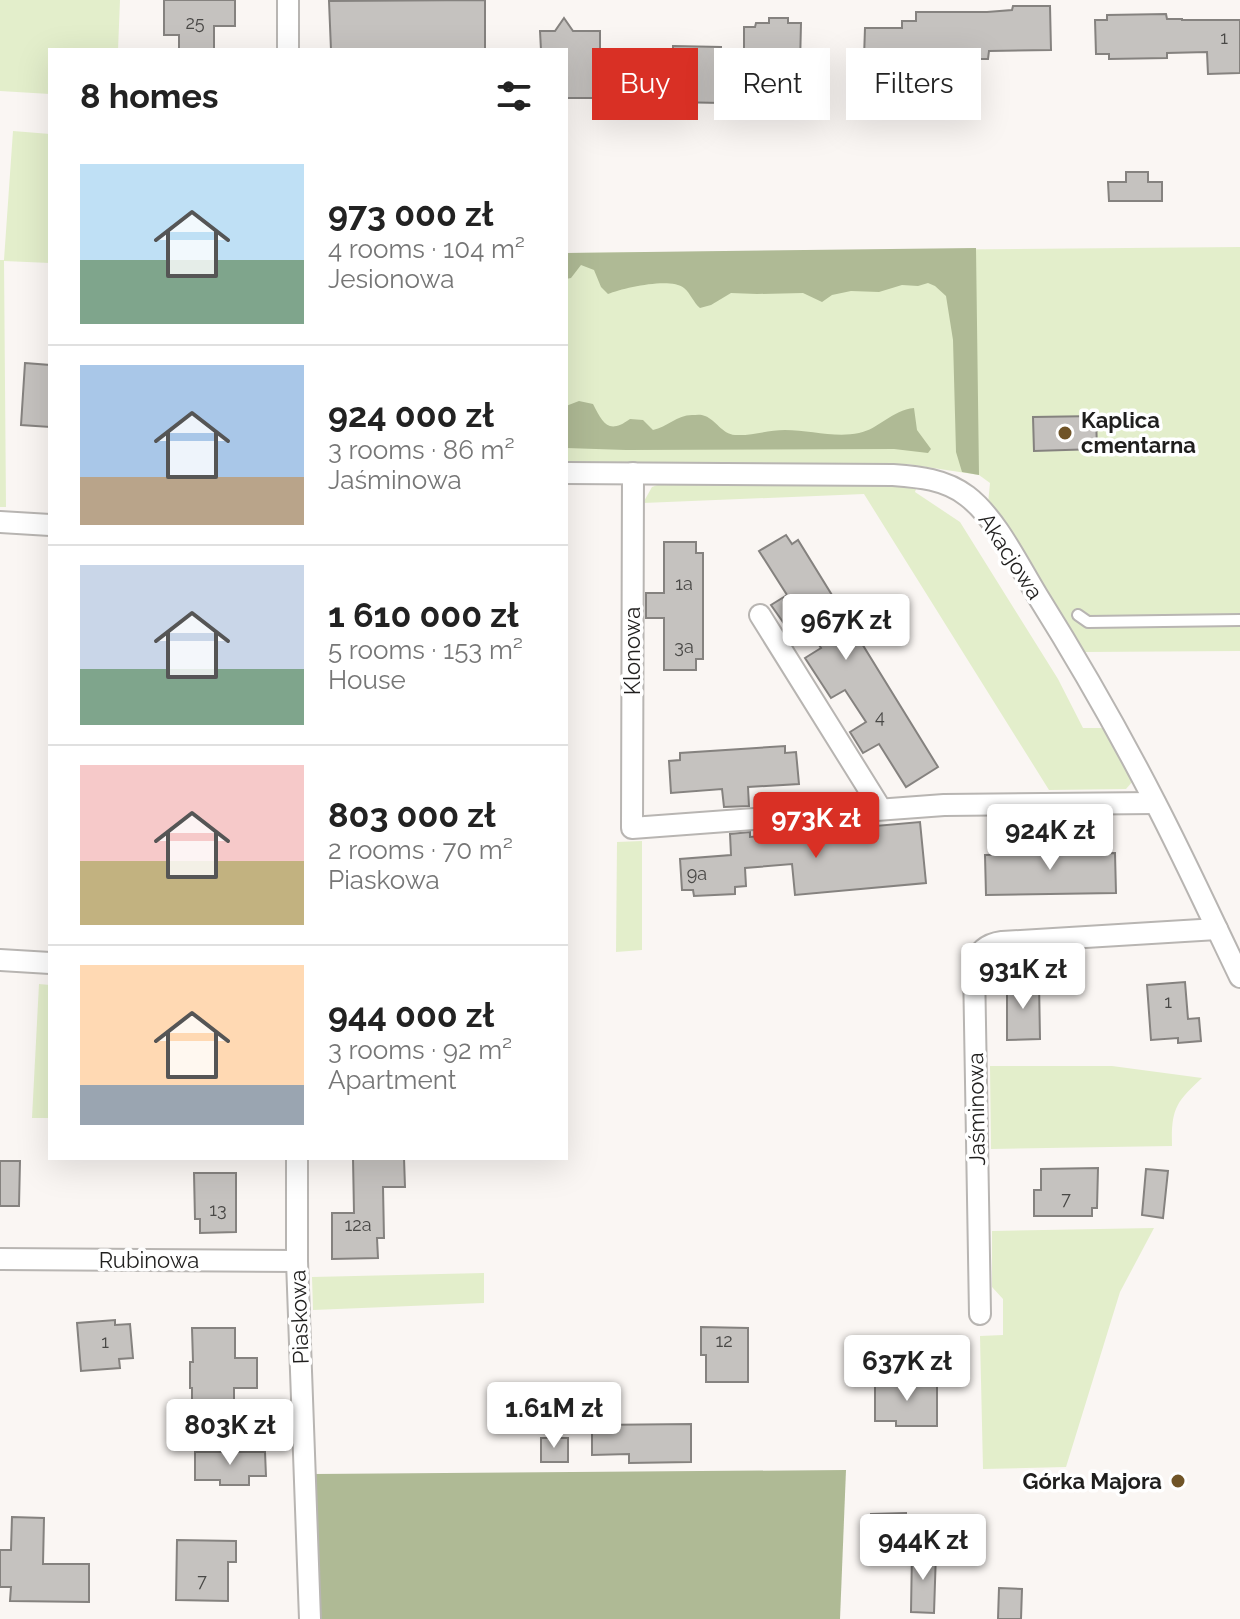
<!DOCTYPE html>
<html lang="en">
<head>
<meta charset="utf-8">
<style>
  :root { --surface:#fff; --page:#f2f2f2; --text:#222; --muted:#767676; --line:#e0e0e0; --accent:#d93025 }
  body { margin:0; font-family:Raleway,sans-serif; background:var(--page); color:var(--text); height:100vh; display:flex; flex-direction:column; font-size:30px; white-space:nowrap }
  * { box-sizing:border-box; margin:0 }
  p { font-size:26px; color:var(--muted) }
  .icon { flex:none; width:44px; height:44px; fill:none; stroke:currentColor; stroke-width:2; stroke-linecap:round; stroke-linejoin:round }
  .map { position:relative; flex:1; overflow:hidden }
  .side { position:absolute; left:48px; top:48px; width:520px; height:1112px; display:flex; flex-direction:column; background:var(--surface); border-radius:0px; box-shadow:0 8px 32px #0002 }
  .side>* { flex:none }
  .hud { position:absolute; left:592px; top:48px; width:528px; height:72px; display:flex; gap:16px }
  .price { position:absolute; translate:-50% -68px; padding:0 18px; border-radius:8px; background:#fff; color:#222; font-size:26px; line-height:52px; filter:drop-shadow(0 2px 4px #0008) }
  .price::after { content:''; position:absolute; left:50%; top:48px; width:24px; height:18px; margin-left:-12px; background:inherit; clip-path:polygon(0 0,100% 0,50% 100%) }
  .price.selected { background:var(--accent); color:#fff }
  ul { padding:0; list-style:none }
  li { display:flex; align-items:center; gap:24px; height:200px; padding:0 32px }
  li+li { border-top:2px solid var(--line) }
  li span { display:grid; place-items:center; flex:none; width:224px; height:160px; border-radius:0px; color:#555 }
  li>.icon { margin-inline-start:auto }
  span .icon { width:96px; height:96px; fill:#fffc; stroke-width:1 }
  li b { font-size:34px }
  h2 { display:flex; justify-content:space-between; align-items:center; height:96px; padding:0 32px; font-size:34px }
  .chip { padding:0 28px; border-radius:0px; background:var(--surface); box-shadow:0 8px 32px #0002; font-size:28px; line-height:72px }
  .chip.selected { background:var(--accent); color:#fff }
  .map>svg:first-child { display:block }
  .green { fill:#e3eecb }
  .forest { fill:#afba95 }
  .building { fill:#c5c2bf; stroke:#85827f; stroke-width:2 }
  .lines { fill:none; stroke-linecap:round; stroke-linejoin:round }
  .service-casing { stroke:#b8b5b2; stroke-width:14 }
  .minor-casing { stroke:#b8b5b2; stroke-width:24 }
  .service { stroke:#fff; stroke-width:10 }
  .minor { stroke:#fff; stroke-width:20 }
  .poi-dot { fill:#705427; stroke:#fff; stroke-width:3 }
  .labels { text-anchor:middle; stroke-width:7; stroke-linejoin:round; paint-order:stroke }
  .number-label { font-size:18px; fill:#494846 }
  .poi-label { font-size:22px; font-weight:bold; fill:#201f1e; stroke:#fff; text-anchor:start }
  .street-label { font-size:22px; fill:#201f1e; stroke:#fff }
</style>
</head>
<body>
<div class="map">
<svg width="1240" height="1619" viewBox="0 0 1240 1619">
  <rect width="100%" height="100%" fill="#faf6f3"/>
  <g class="green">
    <polygon points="0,0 120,0 118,50 50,50 50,94 0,91"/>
    <polygon points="13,131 50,134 50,263 4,261 6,507 0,507 0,260 4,260"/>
    <polygon points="1240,247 1240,651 1085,652 988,504 990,483 979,475 907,464 566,464 566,253"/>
    <polygon points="893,482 917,486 915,492 960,522 1058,679 1083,728 1105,728 1133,781 1126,789 1049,790 864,494 643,503 652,487 663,483"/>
    <polygon points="642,841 642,950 616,952 617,842"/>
    <polygon points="39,984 50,985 50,1118 32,1118"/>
    <path d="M990 1066H1112L1202 1078C1176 1102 1171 1109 1172 1146L991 1149Z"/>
    <polygon points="1154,1228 1120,1292 1066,1467 983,1469 980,1336 1003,1335 1003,1299 992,1287 992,1231"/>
    <polygon points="484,1273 484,1303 313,1310 312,1277"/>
  </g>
  <g class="forest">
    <path d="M976 248 979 475 962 472 956 452 953 340 946 296 935 286 928 283 918 286 902 285 879 292 851 291 832 295 822 302 803 293 757 294 731 293 711 305 700 308C693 302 691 294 684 288 670 277 624 288 608 294L601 287 594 270 581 265 571 278 566 279V253Z"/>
    <path d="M579 401 593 404C603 423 608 435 630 419L643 420 653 430C667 427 677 415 692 415 696 415 701 414 705 416 716 420 722 434 735 435 752 436 768 430 785 430 809 430 835 438 859 433 879 429 892 410 914 408L917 430 931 449 928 453 894 449 626 450 566 448V406Z"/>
    <polygon points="846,1470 840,1619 318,1619 314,1474"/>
  </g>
  <g class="building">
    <polygon points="164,0 235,0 235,26 214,26 214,50 179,50 179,35 164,35"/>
    <polygon points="485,0 485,50 331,50 329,1"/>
    <polygon points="1013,6 1050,6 1051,50 989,51 988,59 934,59 934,72 905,72 905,59 864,58 865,28 902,28 902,21 916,21 916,12 987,12 1012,10"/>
    <polygon points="1166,14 1167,19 1182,19 1182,20 1240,20 1240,73 1208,74 1207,52 1167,53 1167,58 1109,59 1109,54 1096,54 1095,20 1107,20 1107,15"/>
    <polygon points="564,18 573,31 600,31 600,60 593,60 593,98 566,98 566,50 541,50 540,31 555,31"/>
    <polygon points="769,18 788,18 788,23 801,23 800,65 773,65 773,60 744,60 744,27 755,27 756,23 769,23"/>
    <polygon points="673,46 721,47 721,103 673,102"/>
    <polygon points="1126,172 1148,172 1148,182 1162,182 1162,201 1109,201 1108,182 1126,182"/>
    <polygon points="25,363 50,365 50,427 21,425"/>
    <polygon points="1096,416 1097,449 1034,451 1033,417"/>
    <polygon points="786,535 792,544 798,540 938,767 906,787 879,744 863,753 850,732 866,722 845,690 831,698 805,658 821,648 800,616 785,625 771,605 787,595 759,551"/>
    <polygon points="664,542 696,542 696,553 703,553 703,659 696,659 696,670 664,670 664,618 646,618 646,593 664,593"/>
    <polygon points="785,746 785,753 796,752 799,784 748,787 749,806 724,807 722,789 671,793 669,761 680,760 680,753"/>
    <polygon points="920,822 926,883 795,895 792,864 745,868 746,886 735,887 735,894 694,896 693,890 682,890 680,859 731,855 730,834 750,832 750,837"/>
    <polygon points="1036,839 1061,839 1061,854 1115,853 1116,893 986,895 985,855 1036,854"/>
    <polygon points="1039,982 1040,1039 1007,1040 1007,983"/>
    <polygon points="1185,982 1188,1019 1199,1018 1201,1041 1178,1043 1178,1038 1151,1040 1147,985"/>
    <polygon points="353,1158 404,1158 405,1187 383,1187 384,1238 377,1238 378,1258 332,1259 332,1213 354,1213"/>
    <polygon points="0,1161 20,1161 19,1206 0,1206"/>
    <polygon points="1098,1168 1097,1208 1092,1208 1092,1216 1034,1216 1034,1190 1041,1190 1041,1169"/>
    <polygon points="1146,1169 1168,1171 1163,1218 1142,1215"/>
    <polygon points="194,1173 236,1173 236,1232 200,1233 200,1219 195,1219"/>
    <polygon points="115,1320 115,1325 130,1324 133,1358 119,1359 120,1368 81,1371 77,1323"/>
    <polygon points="701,1327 748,1328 748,1382 706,1382 706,1355 701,1355"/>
    <polygon points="192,1328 235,1328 235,1358 257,1358 257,1388 234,1388 234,1406 192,1406 192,1388 190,1388 190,1362 193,1362"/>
    <polygon points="896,1381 937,1381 937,1426 896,1426 896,1421 875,1421 875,1384 896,1384"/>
    <polygon points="691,1424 691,1462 629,1463 629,1454 592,1455 592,1425"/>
    <rect x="541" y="1438" width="27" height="24"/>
    <polygon points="195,1452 265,1452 266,1476 249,1476 249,1485 220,1485 220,1480 195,1480"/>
    <polygon points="906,1513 907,1556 872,1557 871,1514"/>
    <polygon points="12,1517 44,1518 43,1564 89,1564 89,1602 10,1601 11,1587 0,1587 0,1550 11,1550"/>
    <polygon points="177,1540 236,1541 236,1562 228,1562 228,1601 176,1600"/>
    <polygon points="912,1550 936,1552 934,1613 911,1612"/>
    <polygon points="999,1588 1022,1589 1021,1619 998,1619"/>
  </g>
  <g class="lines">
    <g class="service-casing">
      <polyline id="service" points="1078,615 1088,622 1240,620"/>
    </g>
    <g class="minor-casing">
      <g id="minor">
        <polyline points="288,0 288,50"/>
        <path d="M566 473 893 475C919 477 945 479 967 496 996 518 1018 564 1037 595 1079 662 1119 732 1155 802 1185 860 1212 919 1240 977"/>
        <polyline points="633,473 632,828 944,805 1155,803"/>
        <polyline points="0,522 50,525"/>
        <polyline points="760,615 881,809"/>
        <polyline points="0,960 50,963"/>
        <polyline points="297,1158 297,1261 310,1619"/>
        <polyline points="0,1259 297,1261"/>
        <path d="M980 1314 974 966C978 951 987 944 1002 942L1217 929"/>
      </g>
    </g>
    <use href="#service" class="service"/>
    <use href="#minor" class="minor"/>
  </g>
  <g class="poi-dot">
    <circle cx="1065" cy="433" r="8"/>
    <circle cx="1178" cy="1481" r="8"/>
  </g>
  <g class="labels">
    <g class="number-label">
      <text x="195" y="29">25</text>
      <text x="1224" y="44">1</text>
      <text x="684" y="590">1a</text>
      <text x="684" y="653">3a</text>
      <text x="880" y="723">4</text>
      <text x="697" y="880">9a</text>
      <text x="1168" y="1008">1</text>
      <text x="1066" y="1205">7</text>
      <text x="218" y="1216">13</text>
      <text x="358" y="1231">12a</text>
      <text x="724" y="1347">12</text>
      <text x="105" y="1348">1</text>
      <text x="202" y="1587">7</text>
    </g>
    <g class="poi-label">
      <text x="1081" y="428">Kaplica<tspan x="1081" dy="25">cmentarna</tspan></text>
      <text x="1162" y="1489" text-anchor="end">Górka Majora</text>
    </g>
    <g class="street-label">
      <text transform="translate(1011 556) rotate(57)" y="8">Akacjowa</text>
      <text transform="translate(632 651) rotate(-90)" y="8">Klonowa</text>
      <text transform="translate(976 1109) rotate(-91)" y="8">Jaśminowa</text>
      <text x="149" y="1268">Rubinowa</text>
      <text transform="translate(299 1317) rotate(-92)" y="8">Piaskowa</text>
    </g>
  </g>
</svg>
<b class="price" style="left:846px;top:662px">967K zł</b>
<b class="price selected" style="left:816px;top:860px">973K zł</b>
<b class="price" style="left:1050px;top:872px">924K zł</b>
<b class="price" style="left:1023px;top:1011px">931K zł</b>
<b class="price" style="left:907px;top:1403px">637K zł</b>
<b class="price" style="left:554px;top:1450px">1.61M zł</b>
<b class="price" style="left:230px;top:1467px">803K zł</b>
<b class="price" style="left:923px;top:1582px">944K zł</b>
<div class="hud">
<a class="chip selected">Buy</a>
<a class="chip">Rent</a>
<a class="chip">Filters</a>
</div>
<section class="side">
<h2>8 homes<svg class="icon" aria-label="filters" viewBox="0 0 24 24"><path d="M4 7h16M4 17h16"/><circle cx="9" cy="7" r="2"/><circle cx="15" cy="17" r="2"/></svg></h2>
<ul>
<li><span style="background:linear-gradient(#bfe0f5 60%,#7fa58c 0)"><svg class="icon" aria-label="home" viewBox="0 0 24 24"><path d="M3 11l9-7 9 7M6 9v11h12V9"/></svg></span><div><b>973 000 zł</b><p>4 rooms · 104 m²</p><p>Jesionowa</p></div></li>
<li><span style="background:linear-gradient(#a9c7e8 70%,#b9a48a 0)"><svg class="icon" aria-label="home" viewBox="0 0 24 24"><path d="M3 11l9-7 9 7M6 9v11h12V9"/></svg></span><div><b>924 000 zł</b><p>3 rooms · 86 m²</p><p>Jaśminowa</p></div></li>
<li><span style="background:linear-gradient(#c9d6e8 65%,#7fa58c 0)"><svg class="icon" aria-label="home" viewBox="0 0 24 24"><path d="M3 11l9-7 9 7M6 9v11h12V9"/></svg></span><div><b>1 610 000 zł</b><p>5 rooms · 153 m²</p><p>House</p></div></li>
<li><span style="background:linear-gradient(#f6c9c9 60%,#c2b280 0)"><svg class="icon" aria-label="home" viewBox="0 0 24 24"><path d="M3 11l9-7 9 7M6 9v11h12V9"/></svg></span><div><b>803 000 zł</b><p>2 rooms · 70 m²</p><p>Piaskowa</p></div></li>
<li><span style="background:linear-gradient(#ffd9b3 75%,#9aa5b1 0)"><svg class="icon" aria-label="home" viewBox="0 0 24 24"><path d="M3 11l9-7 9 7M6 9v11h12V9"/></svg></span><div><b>944 000 zł</b><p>3 rooms · 92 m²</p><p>Apartment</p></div></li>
</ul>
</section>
</div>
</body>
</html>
